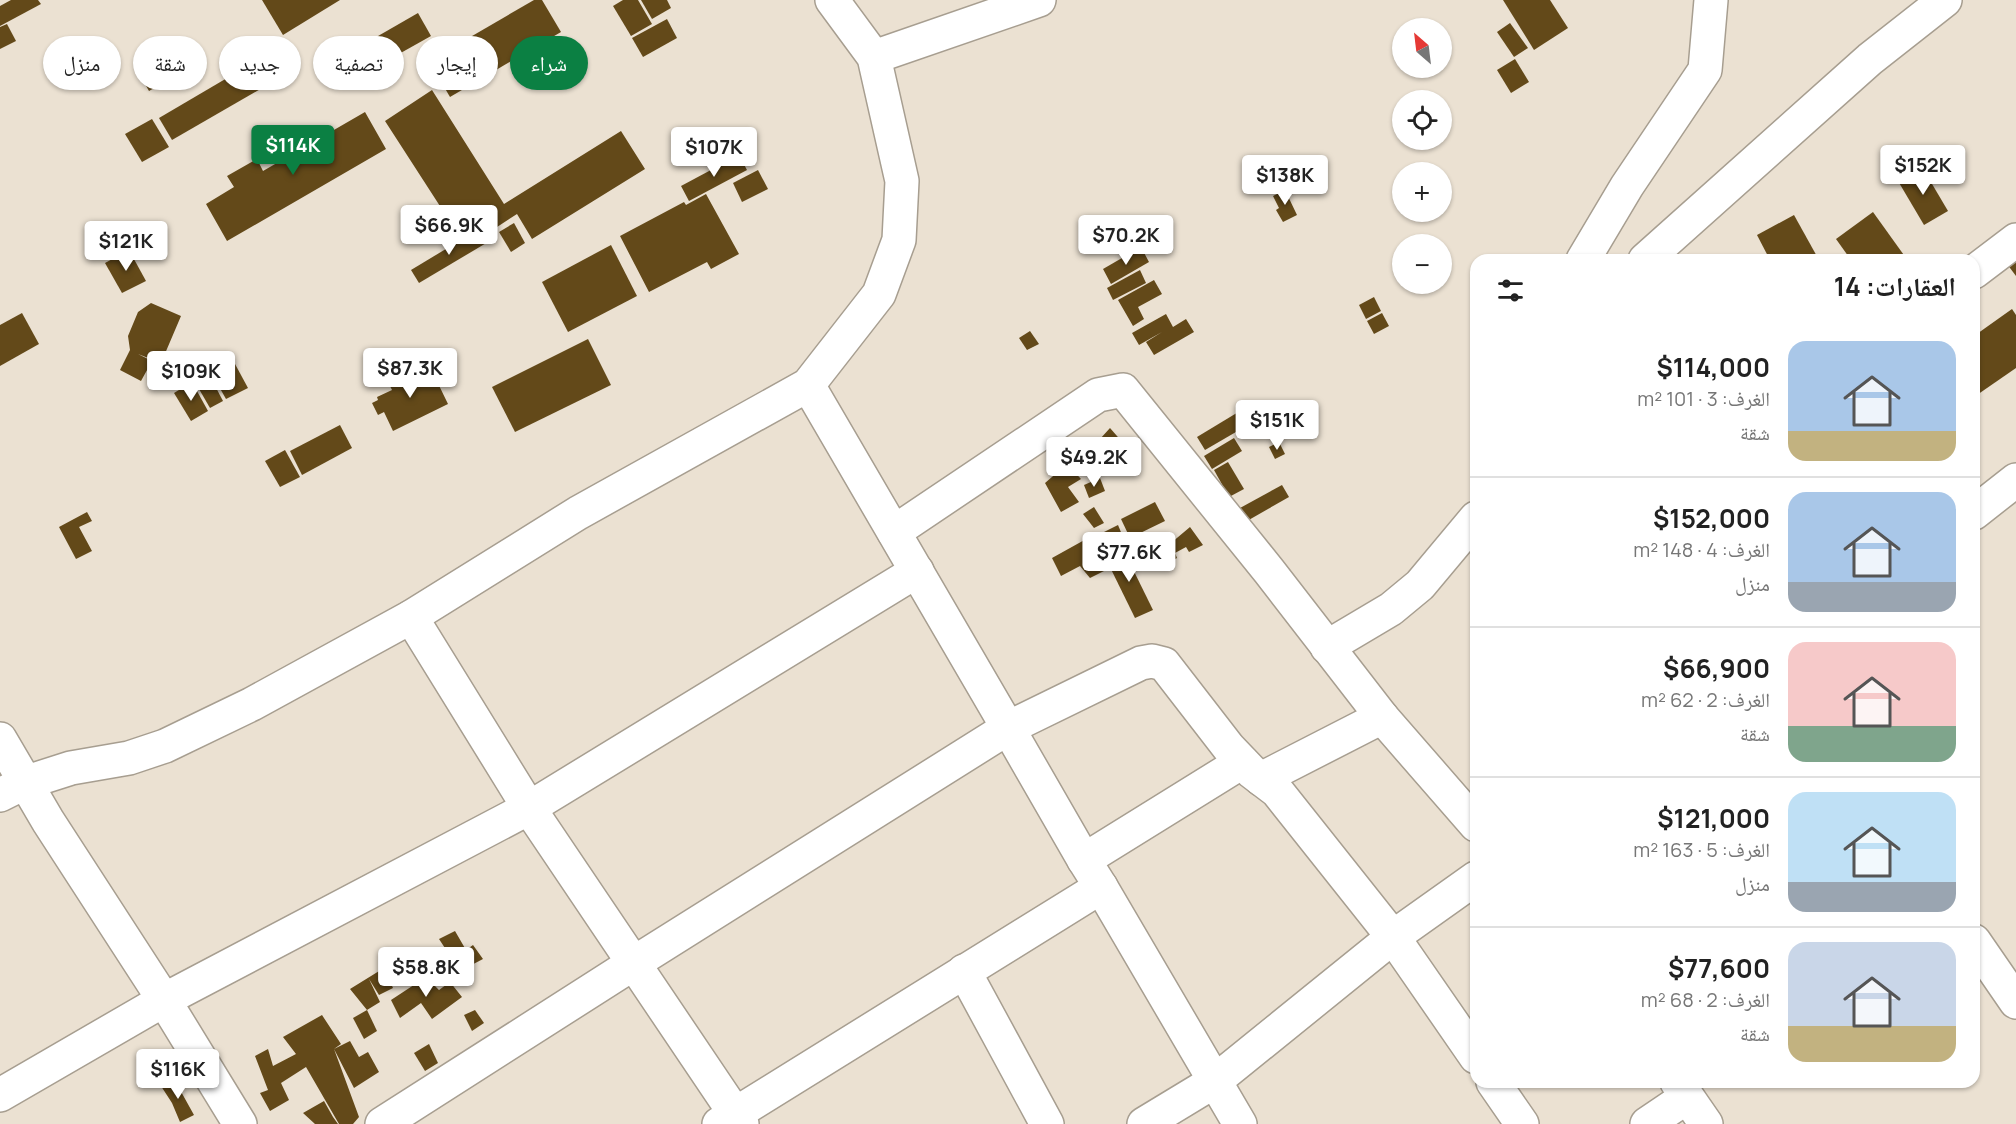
<!DOCTYPE html>
<html lang="ar">
<head>
<meta charset="utf-8">
<style>
  :root { --surface:#fff; --page:#f2f2f2; --text:#222; --muted:#767676; --line:#e0e0e0; --accent:#0b8043 }
  body { margin:0; font-family:Manrope,"Noto Naskh Arabic",sans-serif; background:var(--page); color:var(--text); direction:rtl; height:100vh; display:flex; flex-direction:column; font-size:22px; white-space:nowrap }
  * { box-sizing:border-box; margin:0 }
  p { font-size:20px; color:var(--muted) }
  .icon { flex:none; width:33px; height:33px; fill:none; stroke:currentColor; stroke-width:2; stroke-linecap:round; stroke-linejoin:round }
  .map { position:relative; flex:1; overflow:hidden; direction:ltr }
  .panel { position:absolute; left:1470px; top:254px; width:510px; height:834px; display:flex; flex-direction:column; background:var(--surface); border-radius:18px; box-shadow:0 2px 4px #0004; direction:rtl }
  .panel>* { flex:none }
  .banner { position:absolute; left:18px; top:36px; width:570px; height:54px; direction:rtl; display:flex; gap:12px }
  .needle { width:39px; rotate:332deg }
  .fabs { position:absolute; left:1392px; top:18px; display:grid; gap:12px }
  .fabs a { display:grid; place-items:center; width:60px; height:60px; border-radius:50%; background:var(--surface); box-shadow:0 2px 4px #0004; font-size:30px }
  .price { position:absolute; translate:-50% -51px; padding:0 14px; border-radius:6px; background:#fff; color:#222; font-size:20px; line-height:39px; filter:drop-shadow(0 2px 3px #0008) }
  .price::after { content:''; position:absolute; left:50%; top:36px; width:18px; height:14px; margin-left:-9px; background:inherit; clip-path:polygon(0 0,100% 0,50% 100%) }
  .price.active { background:var(--accent); color:#fff }
  ul { padding:0; list-style:none }
  li { display:flex; align-items:center; gap:18px; height:150px; padding:0 24px }
  li+li { border-top:2px solid var(--line) }
  li span { display:grid; place-items:center; flex:none; width:168px; height:120px; border-radius:18px; color:#555 }
  li>.icon { margin-inline-start:auto }
  span .icon { width:72px; height:72px; fill:#fffc; stroke-width:1 }
  li b { font-size:26px }
  h2 { display:flex; justify-content:space-between; align-items:center; height:72px; padding:0 24px; font-size:26px }
  .pill { padding:0 21px; border-radius:27px; background:var(--surface); box-shadow:0 2px 4px #0004; font-size:21px; line-height:54px }
  .pill.active { background:var(--accent); color:#fff }
  .map>svg:first-child { display:block }
  .building { fill:#634919 }
  .lines { fill:none; stroke-linecap:round; stroke-linejoin:round }
  .minor-casing { stroke:#a79e90; stroke-width:36 }
  .minor { stroke:#fff; stroke-width:33 }
</style>
</head>
<body>
<div class="map">
<svg width="2016" height="1124" viewBox="0 0 2016 1124">
  <rect width="100%" height="100%" fill="#ebe1d2"/>
  <g class="building">
    <polygon points="11,0 38,0 41,4 0,26 0,6"/>
    <polygon points="262,0 340,0 283,35"/>
    <polygon points="534,0 542,0 561,32 450,97 429,61"/>
    <polygon points="623,0 638,0 652,24 631,36 613,6"/>
    <polygon points="641,0 667,0 671,8 652,19"/>
    <polygon points="1503,0 1550,0 1568,28 1534,50"/>
    <polygon points="418,13 431,36 365,73 352,51"/>
    <polygon points="667,19 677,38 643,57 632,38"/>
    <polygon points="1510,23 1528,48 1514,57 1497,32"/>
    <polygon points="7,24 16,41 0,49 0,27"/>
    <polygon points="263,57 276,80 172,140 159,118"/>
    <polygon points="152,58 165,82 149,91 136,68"/>
    <polygon points="1515,59 1529,82 1511,93 1497,70"/>
    <polygon points="432,90 504,204 621,131 645,169 532,239 517,214 494,229 486,216 458,234 385,121"/>
    <polygon points="365,112 386,149 227,241 206,204 234,187 227,176 257,159 263,171"/>
    <polygon points="152,119 169,147 142,162 125,134"/>
    <polygon points="739,155 747,170 689,201 681,186"/>
    <polygon points="1922,167 1948,211 1924,225 1898,181"/>
    <polygon points="758,170 768,189 742,202 733,183"/>
    <polygon points="1285,190 1297,215 1283,222 1276,210 1279,208 1273,196"/>
    <polygon points="706,194 739,254 711,269 707,262 649,292 620,236 684,202 686,205"/>
    <polygon points="1873,212 1906,258 1905,260 1851,260 1836,239"/>
    <polygon points="1794,215 1819,260 1770,260 1757,235"/>
    <polygon points="514,223 525,243 511,252 499,232"/>
    <polygon points="479,229 488,242 419,283 411,270"/>
    <polygon points="611,245 637,296 568,332 542,282"/>
    <polygon points="1141,247 1149,262 1111,284 1103,269"/>
    <polygon points="129,250 146,281 122,293 105,263"/>
    <polygon points="2016,258 2016,276 2007,264"/>
    <polygon points="1140,270 1146,283 1113,300 1107,288"/>
    <polygon points="1154,280 1162,294 1138,307 1144,319 1133,326 1118,300"/>
    <polygon points="1374,297 1381,311 1366,319 1359,305"/>
    <polygon points="151,303 181,316 161,363 138,354 152,361 141,381 120,370 130,350 128,336 138,312"/>
    <polygon points="2012,309 2016,315 2016,368 1974,397 1974,336"/>
    <polygon points="22,313 39,344 0,366 0,325"/>
    <polygon points="1382,313 1389,326 1374,334 1367,321"/>
    <polygon points="1166,314 1173,327 1186,319 1194,332 1154,355 1146,342 1162,332 1139,345 1132,333"/>
    <polygon points="1030,331 1039,344 1027,350 1019,338"/>
    <polygon points="588,339 611,385 515,432 492,387"/>
    <polygon points="235,364 248,388 226,399 213,376"/>
    <polygon points="409,371 413,380 432,371 448,404 393,431 384,412 378,415 372,403 378,400 377,397 392,390 388,382"/>
    <polygon points="192,382 208,411 191,421 174,393"/>
    <polygon points="213,382 223,401 210,408 199,389"/>
    <polygon points="1240,411 1248,425 1205,450 1197,437"/>
    <polygon points="340,425 352,448 302,475 290,451"/>
    <polygon points="1110,428 1138,460 1128,466 1114,446 1108,449 1100,439"/>
    <polygon points="1234,438 1242,451 1212,469 1204,456"/>
    <polygon points="1279,442 1285,454 1275,459 1269,447"/>
    <polygon points="285,450 300,477 280,487 265,461"/>
    <polygon points="1228,462 1244,489 1229,497 1214,470"/>
    <polygon points="1067,464 1081,479 1068,487 1079,502 1061,512 1045,483"/>
    <polygon points="1100,478 1105,491 1089,498 1084,485"/>
    <polygon points="1282,485 1289,497 1247,521 1240,508"/>
    <polygon points="1155,502 1165,521 1130,538 1121,519"/>
    <polygon points="1094,507 1104,523 1094,528 1083,514"/>
    <polygon points="87,512 92,521 79,527 92,551 76,559 59,527"/>
    <polygon points="1118,525 1123,537 1103,548 1096,536"/>
    <polygon points="1190,527 1203,545 1189,552 1186,547 1175,553 1177,558 1164,565 1154,547 1168,537 1171,543"/>
    <polygon points="1088,538 1106,570 1090,578 1080,566 1061,576 1052,558"/>
    <polygon points="1122,547 1153,610 1135,618 1105,557"/>
    <polygon points="455,931 466,950 473,945 483,959 460,971 439,939"/>
    <polygon points="384,968 393,988 379,995 369,979 380,1002 367,1010 350,989"/>
    <polygon points="426,977 439,990 450,982 462,997 432,1019 421,1003 400,1018 391,1000"/>
    <polygon points="367,1010 377,1031 364,1039 353,1018"/>
    <polygon points="475,1010 484,1023 472,1031 464,1015"/>
    <polygon points="322,1015 341,1044 334,1049 350,1041 359,1057 368,1052 379,1072 354,1088 334,1049 359,1117 353,1124 339,1124 306,1067 281,1083 289,1100 270,1111 260,1093 268,1090 255,1056 268,1049 273,1066 296,1054 283,1037"/>
    <polygon points="429,1044 438,1063 425,1071 414,1053"/>
    <polygon points="174,1079 194,1115 180,1122 172,1103 161,1086"/>
    <polygon points="324,1101 333,1117 338,1124 315,1124 303,1113"/>
  </g>
  <g class="lines">
    <g class="minor-casing">
      <g id="minor">
        <polyline points="874,57 1039,0"/>
        <polyline points="1583,260 1627,186 1705,70 1711,0"/>
        <polyline points="1645,260 1870,59 1945,0"/>
        <polyline points="1974,272 2016,240"/>
        <polyline points="808,385 1008,728 1084,860 1101,887 1240,1124"/>
        <polyline points="1974,513 2016,480"/>
        <polyline points="894,532 1098,395 1123,390 1269,571 1382,717 1476,825"/>
        <polyline points="411,617 529,808 742,1124"/>
        <polyline points="1327,647 1391,609 1420,585 1476,518"/>
        <polyline points="0,739 48,821 164,1000 240,1124"/>
        <polyline points="1261,779 1382,717"/>
        <polyline points="0,795 24,783 71,768 129,758 165,746 252,704 411,617 578,513 808,385 879,294 899,240 902,181 874,57 832,0"/>
        <polyline points="1084,860 1242,762"/>
        <polyline points="1974,941 2016,1002"/>
        <polyline points="964,971 1047,1124"/>
        <polyline points="1493,1082 1522,1124"/>
        <polyline points="1677,1082 1706,1124"/>
        <polyline points="0,1095 164,1000 529,808 917,571"/>
        <polyline points="382,1124 634,963 1008,728 1141,663 1152,661 1164,664 1229,748 1252,772 1277,791 1393,937 1476,1057"/>
        <polyline points="719,1124 1101,887"/>
        <polyline points="1144,1124 1215,1081 1393,937 1476,878"/>
        <polyline points="1647,1124 1687,1097"/>
      </g>
    </g>
    <use href="#minor" class="minor"/>
  </g>
</svg>
<div class="fabs">
<a><svg class="needle" viewBox="-14 -14 28 28"><path d="M0-13l5 13h-10z" fill="#e53935"/><path d="M0 13l5-13h-10z" fill="#767676"/></svg></a>
<a><svg class="icon" aria-label="locate" viewBox="0 0 24 24"><circle cx="12" cy="12" r="6"/><path d="M12 2v4M12 18v4M2 12h4M18 12h4"/></svg></a>
<a>+</a>
<a>−</a>
</div>
<b class="price active" style="left:293px;top:176px">$114K</b>
<b class="price" style="left:714px;top:178px">$107K</b>
<b class="price" style="left:1923px;top:196px">$152K</b>
<b class="price" style="left:1285px;top:206px">$138K</b>
<b class="price" style="left:449px;top:256px">$66.9K</b>
<b class="price" style="left:1126px;top:266px">$70.2K</b>
<b class="price" style="left:126px;top:272px">$121K</b>
<b class="price" style="left:410px;top:399px">$87.3K</b>
<b class="price" style="left:191px;top:402px">$109K</b>
<b class="price" style="left:1277px;top:451px">$151K</b>
<b class="price" style="left:1094px;top:488px">$49.2K</b>
<b class="price" style="left:1129px;top:583px">$77.6K</b>
<b class="price" style="left:426px;top:998px">$58.8K</b>
<b class="price" style="left:178px;top:1100px">$116K</b>
<div class="banner">
<a class="pill active">شراء</a>
<a class="pill">إيجار</a>
<a class="pill">تصفية</a>
<a class="pill">جديد</a>
<a class="pill">شقة</a>
<a class="pill">منزل</a>
</div>
<section class="panel">
<h2>العقارات: 14<svg class="icon" aria-label="filters" viewBox="0 0 24 24"><path d="M4 7h16M4 17h16"/><circle cx="9" cy="7" r="2"/><circle cx="15" cy="17" r="2"/></svg></h2>
<ul>
<li><span style="background:linear-gradient(#a9c7e8 75%,#c2b280 0)"><svg class="icon" aria-label="home" viewBox="0 0 24 24"><path d="M3 11l9-7 9 7M6 9v11h12V9"/></svg></span><div><b>$114,000</b><p>الغرف: 3 · 101 m²</p><p>شقة</p></div></li>
<li><span style="background:linear-gradient(#a9c7e8 75%,#9aa5b1 0)"><svg class="icon" aria-label="home" viewBox="0 0 24 24"><path d="M3 11l9-7 9 7M6 9v11h12V9"/></svg></span><div><b>$152,000</b><p>الغرف: 4 · 148 m²</p><p>منزل</p></div></li>
<li><span style="background:linear-gradient(#f6c9c9 70%,#7fa58c 0)"><svg class="icon" aria-label="home" viewBox="0 0 24 24"><path d="M3 11l9-7 9 7M6 9v11h12V9"/></svg></span><div><b>$66,900</b><p>الغرف: 2 · 62 m²</p><p>شقة</p></div></li>
<li><span style="background:linear-gradient(#bfe0f5 75%,#9aa5b1 0)"><svg class="icon" aria-label="home" viewBox="0 0 24 24"><path d="M3 11l9-7 9 7M6 9v11h12V9"/></svg></span><div><b>$121,000</b><p>الغرف: 5 · 163 m²</p><p>منزل</p></div></li>
<li><span style="background:linear-gradient(#c9d6e8 70%,#c2b280 0)"><svg class="icon" aria-label="home" viewBox="0 0 24 24"><path d="M3 11l9-7 9 7M6 9v11h12V9"/></svg></span><div><b>$77,600</b><p>الغرف: 2 · 68 m²</p><p>شقة</p></div></li>
</ul>
</section>
</div>
</body>
</html>
